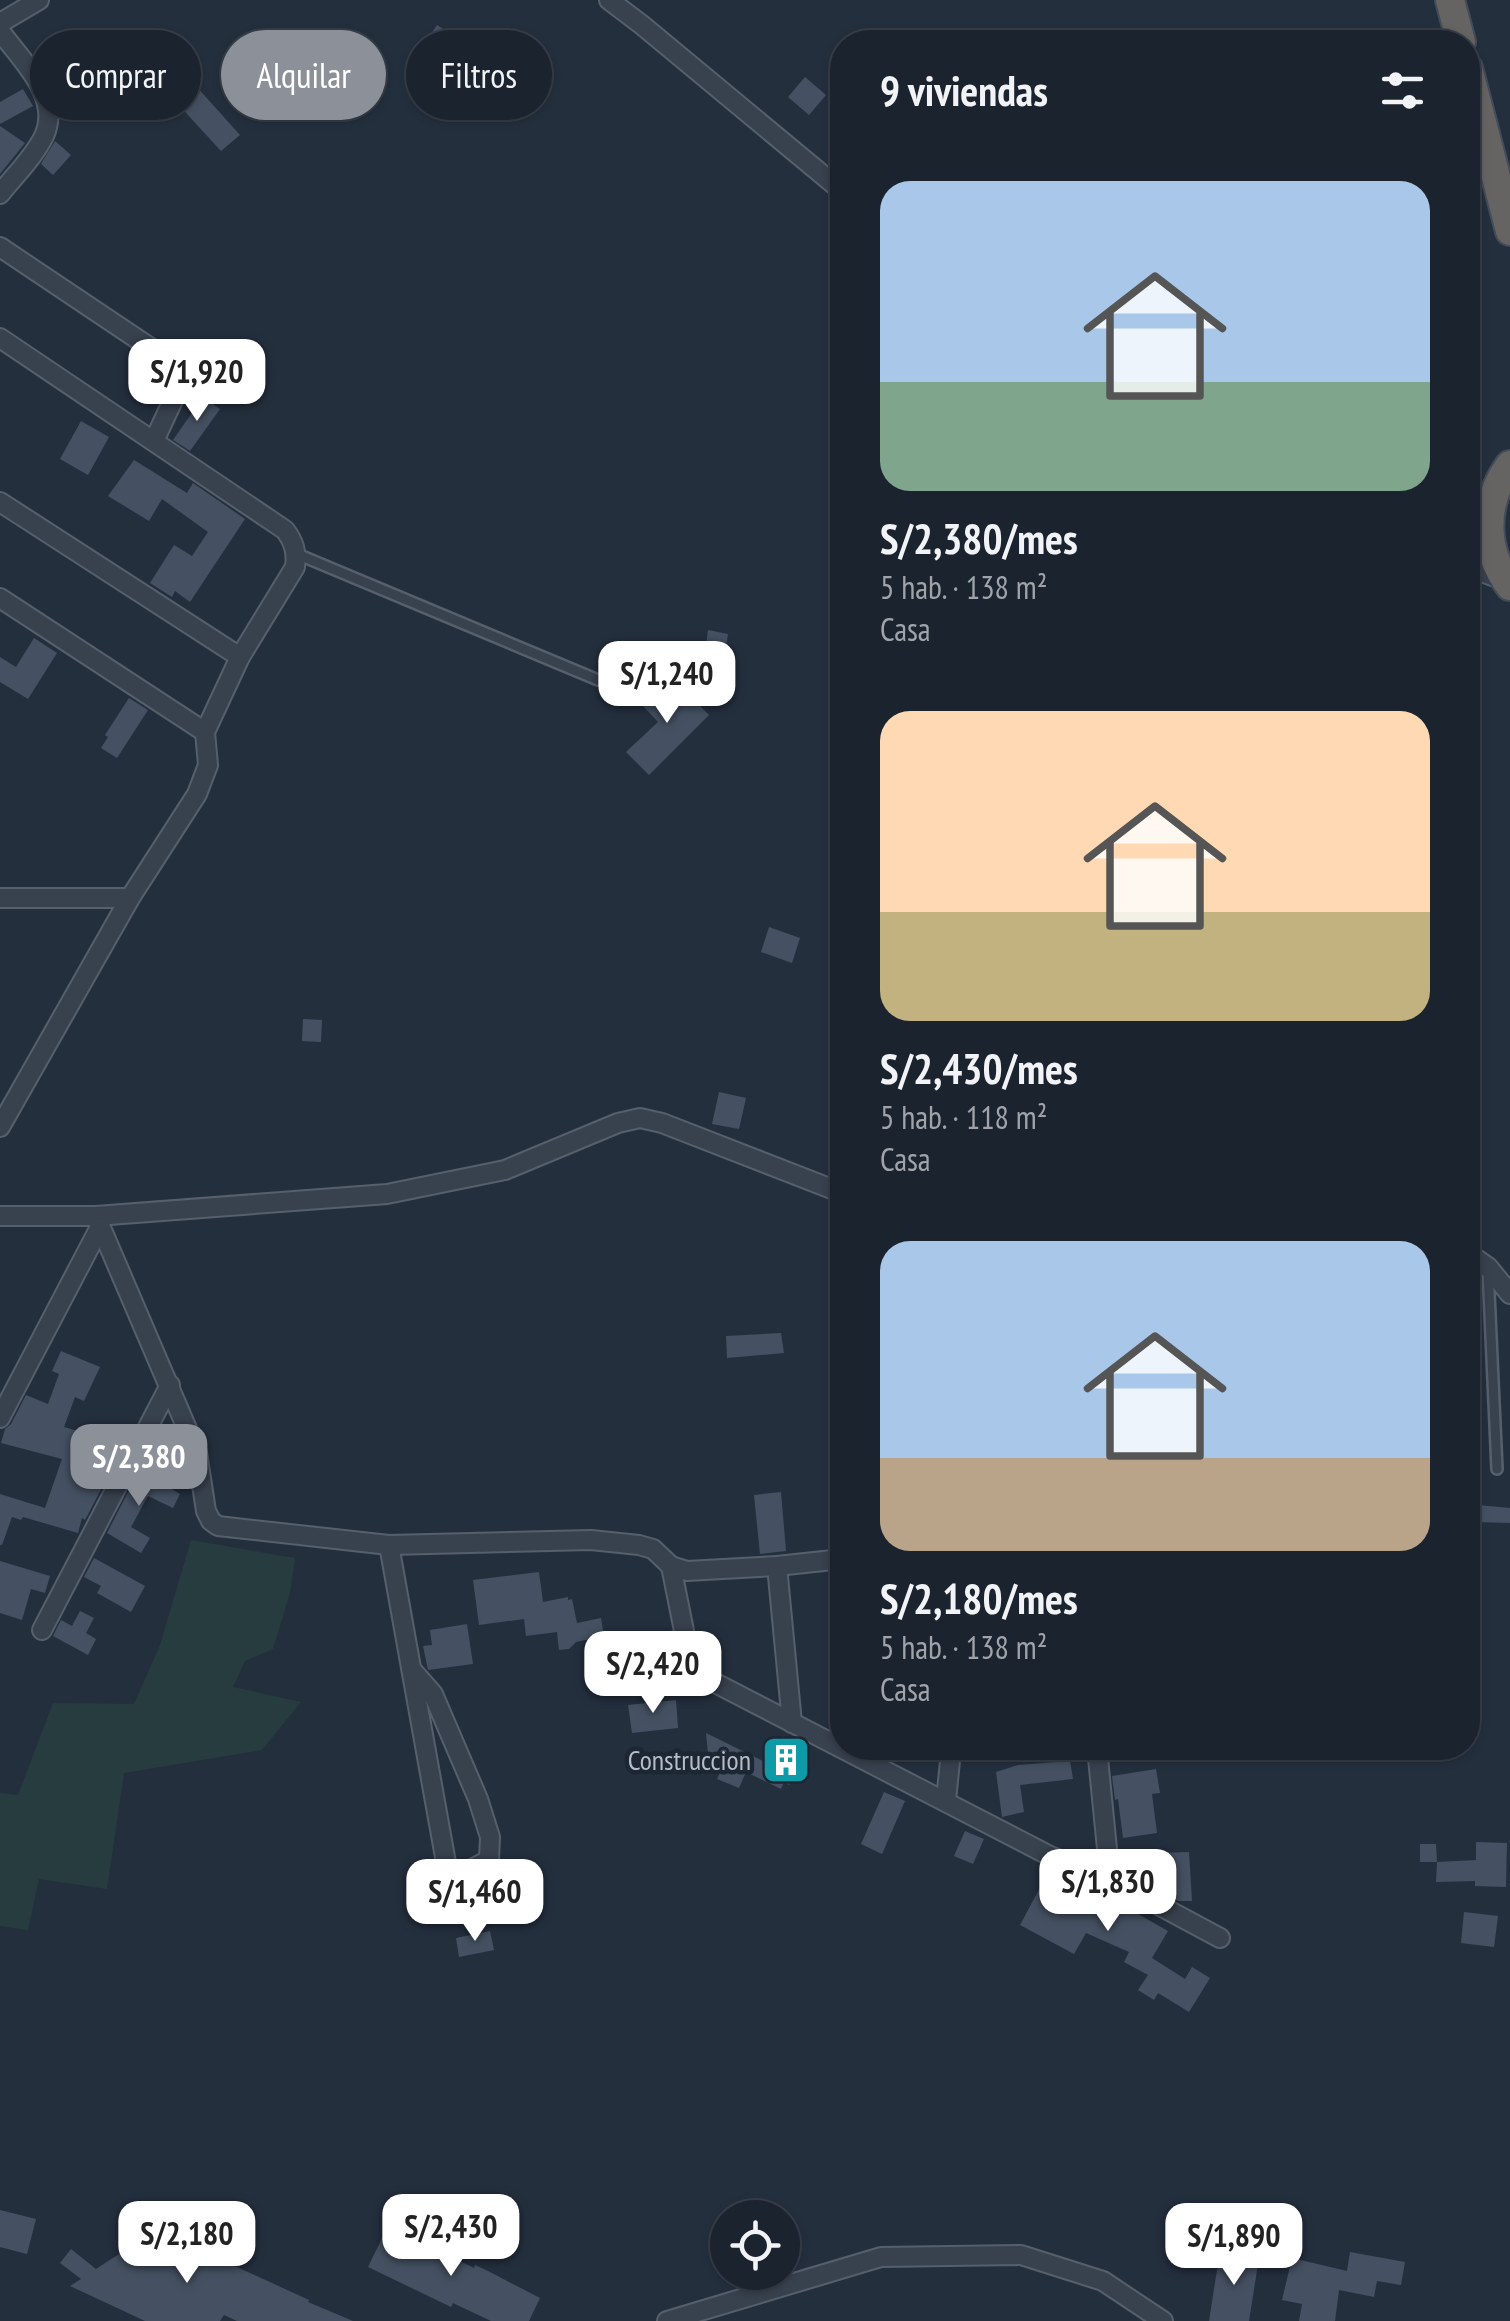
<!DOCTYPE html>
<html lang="es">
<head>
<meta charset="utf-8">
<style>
  :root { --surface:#1b232e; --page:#242b36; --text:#f1f3f6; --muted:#a0a4aa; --line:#39404a; --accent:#8c9099 }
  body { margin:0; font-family:"PT Sans Narrow",sans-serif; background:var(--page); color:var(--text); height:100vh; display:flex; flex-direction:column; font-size:38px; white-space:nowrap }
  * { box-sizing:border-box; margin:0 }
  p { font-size:32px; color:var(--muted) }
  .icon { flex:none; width:55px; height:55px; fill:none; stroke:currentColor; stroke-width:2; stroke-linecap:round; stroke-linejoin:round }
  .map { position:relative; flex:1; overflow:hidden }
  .panel { position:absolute; left:830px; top:30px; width:650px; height:1730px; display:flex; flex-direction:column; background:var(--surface); border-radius:40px; box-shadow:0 2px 8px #0004,0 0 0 2px var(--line) }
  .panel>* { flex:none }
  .guide { position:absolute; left:30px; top:30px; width:650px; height:90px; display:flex; gap:20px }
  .tools { position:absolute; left:710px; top:2200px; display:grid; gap:20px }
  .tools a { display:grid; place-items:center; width:90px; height:90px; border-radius:50%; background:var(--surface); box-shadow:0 2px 8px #0004,0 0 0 2px var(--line); font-size:50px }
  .price { position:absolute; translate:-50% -85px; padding:0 22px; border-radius:20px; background:#fff; color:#222; font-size:32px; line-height:65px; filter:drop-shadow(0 2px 5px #0008) }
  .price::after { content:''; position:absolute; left:50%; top:60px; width:30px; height:22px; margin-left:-15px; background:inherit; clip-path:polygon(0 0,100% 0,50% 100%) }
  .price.active { background:var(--accent); color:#fff }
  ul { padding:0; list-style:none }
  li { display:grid; align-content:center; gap:20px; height:530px; padding:0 50px }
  li span { display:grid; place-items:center; height:310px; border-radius:30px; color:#555 }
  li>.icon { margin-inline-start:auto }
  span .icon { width:180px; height:180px; fill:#fffc; stroke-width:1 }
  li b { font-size:42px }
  h2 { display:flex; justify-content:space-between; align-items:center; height:120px; padding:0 50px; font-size:42px }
  .tag { padding:0 35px; border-radius:45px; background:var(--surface); box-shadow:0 2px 8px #0004,0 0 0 2px var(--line); font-size:35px; line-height:90px }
  .tag.active { background:var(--accent); color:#fff }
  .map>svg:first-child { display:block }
  .green { fill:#263c3f }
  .building { fill:#455162 }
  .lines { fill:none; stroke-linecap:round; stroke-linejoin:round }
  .service-casing { stroke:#565f6c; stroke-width:14 }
  .minor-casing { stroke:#565f6c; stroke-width:22 }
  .trunk-casing { stroke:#434c59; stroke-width:32 }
  .service { stroke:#38414e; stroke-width:9 }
  .minor { stroke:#38414e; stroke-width:18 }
  .trunk { stroke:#656462; stroke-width:28 }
  .labels { text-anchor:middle; stroke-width:9; stroke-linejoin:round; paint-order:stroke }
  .poi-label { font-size:28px; fill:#b4bcc9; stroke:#1d2633; text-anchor:end }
</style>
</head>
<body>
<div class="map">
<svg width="1510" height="2321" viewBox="0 0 1510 2321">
  <rect width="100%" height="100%" fill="#242f3e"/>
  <polygon class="green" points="191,1540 295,1558 290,1593 273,1649 245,1661 233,1687 301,1702 262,1750 124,1773 107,1889 39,1879 28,1930 0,1926 0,1793 18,1795 53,1703 134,1704 160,1645"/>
  <g class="building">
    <polygon points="437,25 466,43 452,66 422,48"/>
    <polygon points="805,77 826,95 809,115 788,97"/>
    <polygon points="195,85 240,135 221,151 176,102"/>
    <polygon points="23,89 33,106 0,124 0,102"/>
    <polygon points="0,126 25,143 0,174"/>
    <polygon points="55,141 71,155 53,175 41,164"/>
    <polygon points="203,397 220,409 190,451 173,440"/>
    <polygon points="81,421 109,437 88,475 60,459"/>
    <polygon points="134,460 187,493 193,483 245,519 190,602 175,591 172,597 150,583 174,545 192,556 208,532 162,499 149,521 108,496"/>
    <polygon points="708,630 728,634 723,665 727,666 721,688 696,681 702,659 704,660"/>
    <polygon points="34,638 57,653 28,699 0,682 0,657 16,667"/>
    <polygon points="673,678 709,715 649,775 626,752 658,722 643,706"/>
    <polygon points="129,698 148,710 117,758 101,748 108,737 105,735"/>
    <polygon points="769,927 800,938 792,963 761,952"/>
    <polygon points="303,1019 322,1020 321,1042 302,1041"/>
    <polygon points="719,1092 746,1098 739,1129 712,1124"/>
    <polygon points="781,1333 784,1353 727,1358 726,1336"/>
    <polygon points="61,1351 100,1367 84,1401 75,1397 64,1427 119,1443 116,1455 118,1457 85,1520 82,1518 78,1533 23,1517 21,1520 12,1517 2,1545 0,1545 0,1494 45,1508 62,1459 1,1443 5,1429 11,1424 26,1395 48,1404 59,1374 52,1371"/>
    <polygon points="140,1469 180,1494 173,1508 148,1496 131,1527 150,1538 141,1553 107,1533"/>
    <polygon points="781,1492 786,1551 760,1554 754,1495"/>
    <polygon points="1478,1505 1510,1508 1510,1523 1477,1522"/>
    <polygon points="94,1558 145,1586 131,1612 97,1593 101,1586 84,1577"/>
    <polygon points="0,1561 50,1576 45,1593 31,1589 22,1620 0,1613"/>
    <polygon points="539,1572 543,1602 568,1597 568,1600 572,1599 577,1623 601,1618 604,1636 576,1642 569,1649 559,1650 557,1632 526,1636 524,1619 479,1625 473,1580"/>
    <polygon points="80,1611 94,1618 86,1633 96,1639 88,1655 53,1636 61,1620 72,1626"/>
    <polygon points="467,1624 473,1664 428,1670 423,1646 432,1645 430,1630"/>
    <polygon points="676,1700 678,1728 632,1733 628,1705"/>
    <polygon points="706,1733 769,1764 783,1736 807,1748 789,1785 784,1782 781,1789 746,1772 739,1788 717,1779 725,1762 708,1754"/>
    <polygon points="1070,1761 1073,1779 1020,1785 1024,1812 1002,1817 996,1772 1018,1765"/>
    <polygon points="1156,1769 1160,1793 1152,1794 1157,1833 1123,1838 1118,1799 1115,1800 1112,1776"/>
    <polygon points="884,1792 905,1801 882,1854 861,1844"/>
    <polygon points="965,1831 984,1839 973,1864 954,1856"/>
    <polygon points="1476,1842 1507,1843 1506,1887 1475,1886 1475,1881 1436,1882 1437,1862 1476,1860"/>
    <polygon points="1420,1844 1436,1844 1437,1862 1420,1862"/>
    <polygon points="1189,1852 1192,1901 1178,1901 1160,1892 1159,1853"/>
    <polygon points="1050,1869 1080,1881 1168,1931 1152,1958 1185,1979 1192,1967 1210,1978 1189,2012 1158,1993 1154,2000 1138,1990 1148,1975 1124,1962 1129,1952 1086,1933 1074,1954 1020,1925"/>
    <polygon points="1464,1912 1498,1916 1494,1947 1461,1943"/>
    <polygon points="490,1931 494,1950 459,1957 456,1938"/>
    <polygon points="0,2210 36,2219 27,2254 0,2247"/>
    <polygon points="388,2226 474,2268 475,2265 488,2271 540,2298 529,2321 491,2321 453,2303 451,2307 368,2267"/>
    <polygon points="156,2230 309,2300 308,2302 353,2321 237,2321 224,2315 220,2321 145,2321 70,2286 81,2279 60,2263 71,2249 96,2269"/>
    <polygon points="1220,2251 1259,2258 1249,2321 1209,2321"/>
    <polygon points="1350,2252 1405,2262 1401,2285 1377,2281 1374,2297 1339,2290 1335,2321 1299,2321 1302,2304 1282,2300 1292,2258 1347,2271"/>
  </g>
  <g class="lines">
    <g class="service-casing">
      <g id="service">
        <polyline points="297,554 598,680"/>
        <polyline points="1488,1270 1497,1469"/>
      </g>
    </g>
    <g class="minor-casing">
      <g id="minor">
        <polyline points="609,0 642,25 842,191"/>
        <polyline points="0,23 39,0"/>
        <path d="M0 31C21 60 62 97 44 136 34 157 14 176 0 194"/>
        <polyline points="0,247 179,367 183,374 181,383 154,441"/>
        <path d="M0 338 285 530C294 542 297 552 295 567L240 657 205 732 208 765 197 794 130 898 0 1127"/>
        <polyline points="0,502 240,657"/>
        <polyline points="1468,508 1494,493"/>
        <polyline points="1468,567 1506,581"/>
        <polyline points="0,598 205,732"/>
        <polyline points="0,898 130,898"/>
        <polyline points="0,1216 96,1216 387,1194 505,1170 618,1123 640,1118 662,1123 842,1193"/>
        <polyline points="96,1216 197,1452 206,1511 211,1521 218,1526 389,1545 591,1540 639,1545 653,1549 671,1566 687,1571 777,1566 842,1559"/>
        <polyline points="1468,1253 1488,1267 1510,1294"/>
        <polyline points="0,1418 100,1227"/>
        <polyline points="389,1545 448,1874 472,1869 489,1860 490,1837 478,1799 433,1694 411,1669"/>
        <polyline points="671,1566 692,1671 1050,1856 1110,1879"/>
        <polyline points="777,1566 792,1723"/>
        <polyline points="42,1630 170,1385"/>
        <polyline points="1097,1748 1110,1879 1220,1938"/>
        <polyline points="946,1800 950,1761 948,1748"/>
        <polyline points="667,2321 881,2257 1021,2255 1103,2281 1163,2321"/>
      </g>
    </g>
    <g class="trunk-casing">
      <g id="trunk">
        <polyline points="1450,0 1461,42"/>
        <polyline points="1468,68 1510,231"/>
        <path d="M1510 465C1483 502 1482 549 1510 586"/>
      </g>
    </g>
    <use href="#service" class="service"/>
    <use href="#minor" class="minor"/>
    <use href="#trunk" class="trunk"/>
  </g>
  <defs>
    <g id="building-square" transform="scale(2.5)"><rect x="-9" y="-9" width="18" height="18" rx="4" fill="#0f9aa8" stroke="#1d2633"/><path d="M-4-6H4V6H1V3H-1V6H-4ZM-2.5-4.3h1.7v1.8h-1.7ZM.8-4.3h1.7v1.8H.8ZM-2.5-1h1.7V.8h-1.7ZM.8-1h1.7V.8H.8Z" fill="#fff"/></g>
  </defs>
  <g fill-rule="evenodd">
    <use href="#building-square" x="786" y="1760"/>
  </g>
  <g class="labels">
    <g class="poi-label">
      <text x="751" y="1770">Construccion</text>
    </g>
  </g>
</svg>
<div class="tools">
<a><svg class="icon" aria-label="locate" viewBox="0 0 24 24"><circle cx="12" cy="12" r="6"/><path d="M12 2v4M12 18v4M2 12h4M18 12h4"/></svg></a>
</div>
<b class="price" style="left:197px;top:424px">S/1,920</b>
<b class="price" style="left:667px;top:726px">S/1,240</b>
<b class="price active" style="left:139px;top:1509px">S/2,380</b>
<b class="price" style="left:653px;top:1716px">S/2,420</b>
<b class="price" style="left:1108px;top:1934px">S/1,830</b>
<b class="price" style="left:475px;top:1944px">S/1,460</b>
<b class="price" style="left:451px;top:2279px">S/2,430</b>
<b class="price" style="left:187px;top:2286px">S/2,180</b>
<b class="price" style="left:1234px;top:2288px">S/1,890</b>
<div class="guide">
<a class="tag">Comprar</a>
<a class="tag active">Alquilar</a>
<a class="tag">Filtros</a>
</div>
<section class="panel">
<h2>9 viviendas<svg class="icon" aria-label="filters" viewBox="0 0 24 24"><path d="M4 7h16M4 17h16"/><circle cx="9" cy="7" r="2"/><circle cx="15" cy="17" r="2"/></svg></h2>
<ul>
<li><span style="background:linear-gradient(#a9c7e8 65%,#7fa58c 0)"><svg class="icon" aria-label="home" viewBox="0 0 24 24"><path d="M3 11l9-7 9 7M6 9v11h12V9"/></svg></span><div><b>S/2,380/mes</b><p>5 hab. · 138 m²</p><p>Casa</p></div></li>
<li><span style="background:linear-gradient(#ffd9b3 65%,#c2b280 0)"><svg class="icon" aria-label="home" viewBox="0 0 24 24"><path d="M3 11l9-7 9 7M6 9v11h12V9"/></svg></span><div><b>S/2,430/mes</b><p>5 hab. · 118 m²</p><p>Casa</p></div></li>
<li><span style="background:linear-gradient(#a9c7e8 70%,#b9a48a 0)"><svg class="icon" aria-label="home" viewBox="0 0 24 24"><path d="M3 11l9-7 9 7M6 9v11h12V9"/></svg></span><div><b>S/2,180/mes</b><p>5 hab. · 138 m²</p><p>Casa</p></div></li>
</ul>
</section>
</div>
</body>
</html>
